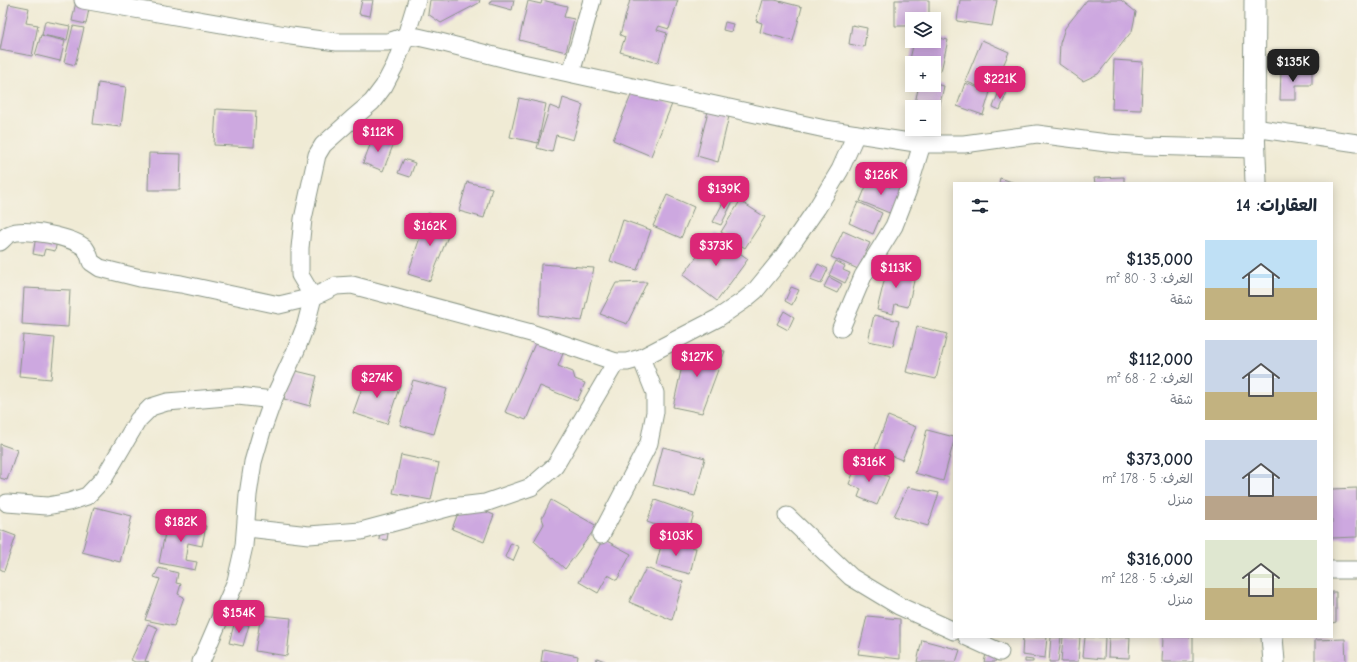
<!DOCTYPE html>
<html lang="ar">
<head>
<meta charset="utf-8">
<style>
  :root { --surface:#fff; --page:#f6f6f7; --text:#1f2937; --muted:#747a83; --accent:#db2777 }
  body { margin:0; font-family:"Comic Neue","Playpen Sans Arabic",sans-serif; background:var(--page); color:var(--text); direction:rtl; height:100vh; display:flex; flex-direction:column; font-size:15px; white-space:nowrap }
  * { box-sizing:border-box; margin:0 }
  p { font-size:13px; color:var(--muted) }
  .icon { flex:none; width:22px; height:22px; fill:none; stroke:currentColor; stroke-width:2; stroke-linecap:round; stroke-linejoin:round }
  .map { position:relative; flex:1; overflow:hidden; direction:ltr }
  .panel { position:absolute; left:953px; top:182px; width:380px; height:456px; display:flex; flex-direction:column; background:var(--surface); border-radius:0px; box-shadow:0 2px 10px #0003; direction:rtl }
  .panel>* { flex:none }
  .buttons { position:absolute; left:905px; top:12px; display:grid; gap:8px }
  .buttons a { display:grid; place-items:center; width:36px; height:36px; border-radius:0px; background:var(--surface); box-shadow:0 2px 10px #0003; font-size:20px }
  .price { position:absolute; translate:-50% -34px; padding:0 9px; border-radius:8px; background:var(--accent); color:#fff; font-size:13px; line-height:26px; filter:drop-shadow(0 1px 2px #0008) }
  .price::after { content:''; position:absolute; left:50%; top:24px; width:12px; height:9px; margin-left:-6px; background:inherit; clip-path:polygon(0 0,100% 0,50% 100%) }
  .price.current { background:#222; color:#fff }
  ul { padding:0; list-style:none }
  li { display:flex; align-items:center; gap:12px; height:100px; padding:0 16px }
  li span { display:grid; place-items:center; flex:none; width:112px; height:80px; border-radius:0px; color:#555 }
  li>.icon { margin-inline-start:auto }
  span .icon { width:48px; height:48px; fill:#fffc; stroke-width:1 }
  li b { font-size:17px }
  h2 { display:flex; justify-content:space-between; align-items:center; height:48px; padding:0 16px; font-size:17px }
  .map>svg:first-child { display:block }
  .building { fill:#cda8e0 }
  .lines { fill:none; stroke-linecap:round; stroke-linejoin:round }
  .minor-casing { stroke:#889484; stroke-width:19 }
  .tertiary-casing { stroke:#889484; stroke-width:23 }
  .minor { stroke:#fff; stroke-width:17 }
  .tertiary { stroke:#fff; stroke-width:21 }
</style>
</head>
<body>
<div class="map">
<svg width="1357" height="662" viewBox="0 0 1357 662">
  <rect width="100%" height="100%" fill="#f7f3e8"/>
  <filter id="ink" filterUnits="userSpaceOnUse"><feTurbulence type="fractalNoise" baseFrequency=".025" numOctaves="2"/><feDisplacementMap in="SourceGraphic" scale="8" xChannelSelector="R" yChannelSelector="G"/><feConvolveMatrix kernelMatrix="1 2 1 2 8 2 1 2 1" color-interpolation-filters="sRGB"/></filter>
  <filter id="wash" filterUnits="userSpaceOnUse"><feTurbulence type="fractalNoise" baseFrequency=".012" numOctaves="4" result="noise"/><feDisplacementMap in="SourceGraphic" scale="16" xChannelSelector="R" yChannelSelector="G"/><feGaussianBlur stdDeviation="0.9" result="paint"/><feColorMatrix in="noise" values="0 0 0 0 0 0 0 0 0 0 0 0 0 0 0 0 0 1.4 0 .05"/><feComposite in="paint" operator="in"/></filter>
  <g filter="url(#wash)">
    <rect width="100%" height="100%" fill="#f0ebd5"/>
    <g id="blocks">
      <g class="building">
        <polygon points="362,0 373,0 370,16 359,14"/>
        <polygon points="430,0 480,0 479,3 441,23 428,14"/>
        <polygon points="491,0 514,0 512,10 490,4"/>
        <polygon points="542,0 567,6 564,17 574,19 566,52 519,40 528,1 541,4"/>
        <polygon points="630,0 678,0 669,29 659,26 657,30 667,33 658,63 620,52 625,37 620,35"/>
        <polygon points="762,0 775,0 802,7 793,41 760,32 762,23 756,21"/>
        <polygon points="895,0 929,0 929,19 912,19 912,26 895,26"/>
        <polygon points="960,0 997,0 992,26 957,21"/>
        <polygon points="1087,0 1121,0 1136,12 1132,31 1098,74 1083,81 1059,64 1060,43 1065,28"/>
        <polygon points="76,1 90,4 86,24 72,21"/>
        <polygon points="9,4 29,8 26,23 38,25 32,56 0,50"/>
        <polygon points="45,21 70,26 67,40 42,35"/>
        <polygon points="725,22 733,24 731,32 723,30"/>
        <polygon points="852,25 867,28 864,47 849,44"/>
        <polygon points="73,26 84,28 75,65 64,62"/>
        <polygon points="41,35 65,41 60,61 35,55"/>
        <polygon points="934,37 948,40 941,71 934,69 934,63 909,64 914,41 934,41"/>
        <polygon points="982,40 1009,52 992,92 965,81"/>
        <polygon points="1114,60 1143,62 1141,110 1112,109"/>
        <polygon points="1281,70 1312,71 1312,85 1296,85 1296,100 1280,100"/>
        <polygon points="98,83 126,87 121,127 93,124"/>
        <polygon points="965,83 990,92 983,115 957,106"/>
        <polygon points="934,84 944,86 937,118 934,118 934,107 914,107 919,85 934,85"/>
        <polygon points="634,88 672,104 651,156 613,140"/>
        <polygon points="1000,89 1007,92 1000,110 993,107"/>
        <polygon points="519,98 546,104 538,143 510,137"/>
        <polygon points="563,98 583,105 573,140 556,135 552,152 537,148 550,106 560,110"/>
        <polygon points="709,107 730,112 718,162 697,156"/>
        <polygon points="216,109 256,111 254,147 214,145"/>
        <polygon points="374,135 394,143 383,171 363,163"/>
        <polygon points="149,153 181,154 180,190 148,190"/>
        <polygon points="404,159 415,163 410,177 398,173"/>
        <polygon points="1124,177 1124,183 1095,183 1094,178"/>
        <polygon points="1000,178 1015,183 999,183"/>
        <polygon points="869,179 890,187 891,185 902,189 892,214 860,201"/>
        <polygon points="467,182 492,188 484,218 459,211"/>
        <polygon points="667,195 694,207 681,238 653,226"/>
        <polygon points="727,195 734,199 721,225 713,222"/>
        <polygon points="740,201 765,217 745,248 721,232"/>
        <polygon points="858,202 882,213 873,234 849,223"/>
        <polygon points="428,213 453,224 430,281 408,274"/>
        <polygon points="623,220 651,230 637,270 610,261"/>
        <polygon points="843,231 870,243 858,269 831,257"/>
        <polygon points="714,234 748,259 717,301 683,275"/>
        <polygon points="36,236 57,241 55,251 45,249 43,256 33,254"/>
        <polygon points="836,261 845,266 843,270 850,273 845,283 829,275"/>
        <polygon points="541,264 594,268 582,321 539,315"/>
        <polygon points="818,264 828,269 821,284 810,280"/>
        <polygon points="888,265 916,272 908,307 895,304 893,314 877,310"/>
        <polygon points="829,277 842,284 837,293 824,287"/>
        <polygon points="647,282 627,324 600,314 616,283"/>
        <polygon points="791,287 799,290 792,305 785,301"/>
        <polygon points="24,288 70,290 68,327 22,324"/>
        <polygon points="784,311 794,317 788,330 777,324"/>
        <polygon points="874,315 899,321 893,346 868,341"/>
        <polygon points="917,326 947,334 936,379 906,372"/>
        <polygon points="23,335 55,338 51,379 19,376"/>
        <polygon points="537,339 564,351 558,366 573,372 575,379 585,383 577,401 540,386 526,420 505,412"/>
        <polygon points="686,348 725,351 702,413 673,407"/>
        <polygon points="292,370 317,376 310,406 284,399"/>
        <polygon points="367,374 400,385 387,424 353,413"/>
        <polygon points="413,380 447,389 434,434 400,425"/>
        <polygon points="888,416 916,427 902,460 875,449"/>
        <polygon points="927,430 954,437 954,441 943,481 915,473"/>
        <polygon points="0,444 17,450 7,480 0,478"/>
        <polygon points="663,447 705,458 695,496 653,485"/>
        <polygon points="401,455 439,463 431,500 393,493"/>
        <polygon points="857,463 889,477 877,505 858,497 861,489 849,484"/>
        <polygon points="908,487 939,493 928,526 894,516"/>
        <polygon points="1357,488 1357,537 1332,538 1332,489"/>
        <polygon points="551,500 597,526 565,569 534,541 544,524 542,518"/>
        <polygon points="655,500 694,514 687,536 647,522"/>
        <polygon points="462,502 494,515 484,542 452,529"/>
        <polygon points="94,507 132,516 120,562 82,552"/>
        <polygon points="168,518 206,526 202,546 188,543 185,560 197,562 195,570 159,563"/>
        <polygon points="381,526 389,527 387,540 379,539"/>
        <polygon points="0,530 16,536 4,571 0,569"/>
        <polygon points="603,539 631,554 617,580 608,575 598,593 579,582"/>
        <polygon points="662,542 696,548 690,574 656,565"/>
        <polygon points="511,543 519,547 513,561 505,557"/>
        <polygon points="159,568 178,573 176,583 181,584 178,594 184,597 174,626 145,620 160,579 154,577"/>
        <polygon points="646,568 683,582 672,620 629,602"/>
        <polygon points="1332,592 1336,592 1336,622 1332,623"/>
        <polygon points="261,615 291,618 287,656 255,651"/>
        <polygon points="867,616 900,619 900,659 858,654"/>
        <polygon points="235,621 249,625 243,646 229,643"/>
        <polygon points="148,624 158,628 145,661 149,662 135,662 131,660"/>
        <polygon points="1023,637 1047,637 1045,658 1022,655"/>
        <polygon points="1051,637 1061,637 1058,662 1049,662"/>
        <polygon points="1063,637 1080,637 1078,662 1061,662"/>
        <polygon points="1085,637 1105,637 1104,659 1083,657"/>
        <polygon points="1109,637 1130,637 1129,658 1108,657"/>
        <polygon points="1163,637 1193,637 1193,662 1162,662"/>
        <polygon points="1345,639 1346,662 1315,662 1315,640"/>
        <polygon points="922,640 960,650 956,662 917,662"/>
        <polygon points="543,649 578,656 577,662 541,662"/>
        <polygon points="987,650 997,653 995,662 984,662"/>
        <polygon points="597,658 607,662 596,662"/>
        <polygon points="1025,659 1033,660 1033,662 1025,662"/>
      </g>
    </g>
  </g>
  <g filter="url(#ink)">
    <use href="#blocks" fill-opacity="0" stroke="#889484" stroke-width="1"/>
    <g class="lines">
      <g class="minor-casing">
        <g id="minor">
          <polyline points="83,0 291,36 337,42 388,42 406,36 418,37 440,42 518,62 825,129 922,144 964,144 1037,134 1107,143 1146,146 1254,149"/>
          <polyline points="571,73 592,0"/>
          <polyline points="1254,128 1357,143"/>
          <path d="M0 242C3 240 6 235 10 234 24 227 73 237 85 248 88 252 90 258 91 262L100 268 140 278 181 284 279 305 313 297 336 286 352 285 531 333 616 362H627L641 358 718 318 743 301 755 291 782 258 817 208 840 170 856 134"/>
          <polyline points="841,328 863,276 894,226 908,190 922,144"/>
          <polyline points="7,503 47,506 69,502 87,496 104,478 138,420 151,407 167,402 238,396 273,400"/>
          <polyline points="787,516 851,577 899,606 954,631"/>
          <polyline points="247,528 309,535 361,531 451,507 485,503 531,487 555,466 616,362"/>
          <polyline points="601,535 649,443 655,412 655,393 641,358"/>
          <polyline points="1332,570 1357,570"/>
          <polyline points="967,637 1000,652"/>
          <polyline points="201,662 236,581 244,546 248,495 253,462 262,431 273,400 296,350 306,324 313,297 300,275 300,248 303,219 317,155 323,145 352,119 372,102 384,86 395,65 406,36 417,0"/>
        </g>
      </g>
      <g class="tertiary-casing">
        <g id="tertiary">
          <polyline points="1255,0 1254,128 1256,183"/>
          <polyline points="1272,637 1274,662"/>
        </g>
      </g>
      <use href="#minor" class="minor"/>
      <use href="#tertiary" class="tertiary"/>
    </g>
  </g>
</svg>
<div class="buttons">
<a><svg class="icon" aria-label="layers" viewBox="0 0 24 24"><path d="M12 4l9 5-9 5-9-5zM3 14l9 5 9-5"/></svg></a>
<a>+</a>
<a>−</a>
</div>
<b class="price current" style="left:1293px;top:83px">$135K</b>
<b class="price" style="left:1000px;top:100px">$221K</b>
<b class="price" style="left:378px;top:153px">$112K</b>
<b class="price" style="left:881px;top:196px">$126K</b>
<b class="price" style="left:724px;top:210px">$139K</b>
<b class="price" style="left:430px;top:247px">$162K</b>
<b class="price" style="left:716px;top:267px">$373K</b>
<b class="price" style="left:896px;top:289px">$113K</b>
<b class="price" style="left:697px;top:378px">$127K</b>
<b class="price" style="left:377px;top:399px">$274K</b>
<b class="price" style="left:869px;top:483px">$316K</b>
<b class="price" style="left:181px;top:543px">$182K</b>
<b class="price" style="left:676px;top:557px">$103K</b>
<b class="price" style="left:239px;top:634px">$154K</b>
<section class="panel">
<h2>العقارات: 14<svg class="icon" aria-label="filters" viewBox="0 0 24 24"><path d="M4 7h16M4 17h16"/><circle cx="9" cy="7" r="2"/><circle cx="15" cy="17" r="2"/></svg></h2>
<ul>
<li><span style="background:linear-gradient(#bfe0f5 60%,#c2b280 0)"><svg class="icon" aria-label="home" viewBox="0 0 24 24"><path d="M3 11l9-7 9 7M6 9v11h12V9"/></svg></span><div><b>$135,000</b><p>الغرف: 3 · 80 m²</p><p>شقة</p></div></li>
<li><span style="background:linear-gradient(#c9d6e8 65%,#c2b280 0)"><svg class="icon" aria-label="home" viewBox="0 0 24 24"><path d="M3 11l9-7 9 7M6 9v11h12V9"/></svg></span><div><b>$112,000</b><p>الغرف: 2 · 68 m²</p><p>شقة</p></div></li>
<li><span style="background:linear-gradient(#c9d6e8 70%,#b9a48a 0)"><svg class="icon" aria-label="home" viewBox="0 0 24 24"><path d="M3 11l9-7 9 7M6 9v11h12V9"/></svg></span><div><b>$373,000</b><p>الغرف: 5 · 178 m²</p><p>منزل</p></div></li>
<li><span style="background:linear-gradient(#dfe7d0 60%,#c2b280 0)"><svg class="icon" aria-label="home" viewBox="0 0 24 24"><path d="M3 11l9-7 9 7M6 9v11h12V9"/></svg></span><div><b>$316,000</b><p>الغرف: 5 · 128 m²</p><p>منزل</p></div></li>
</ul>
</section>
</div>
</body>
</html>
